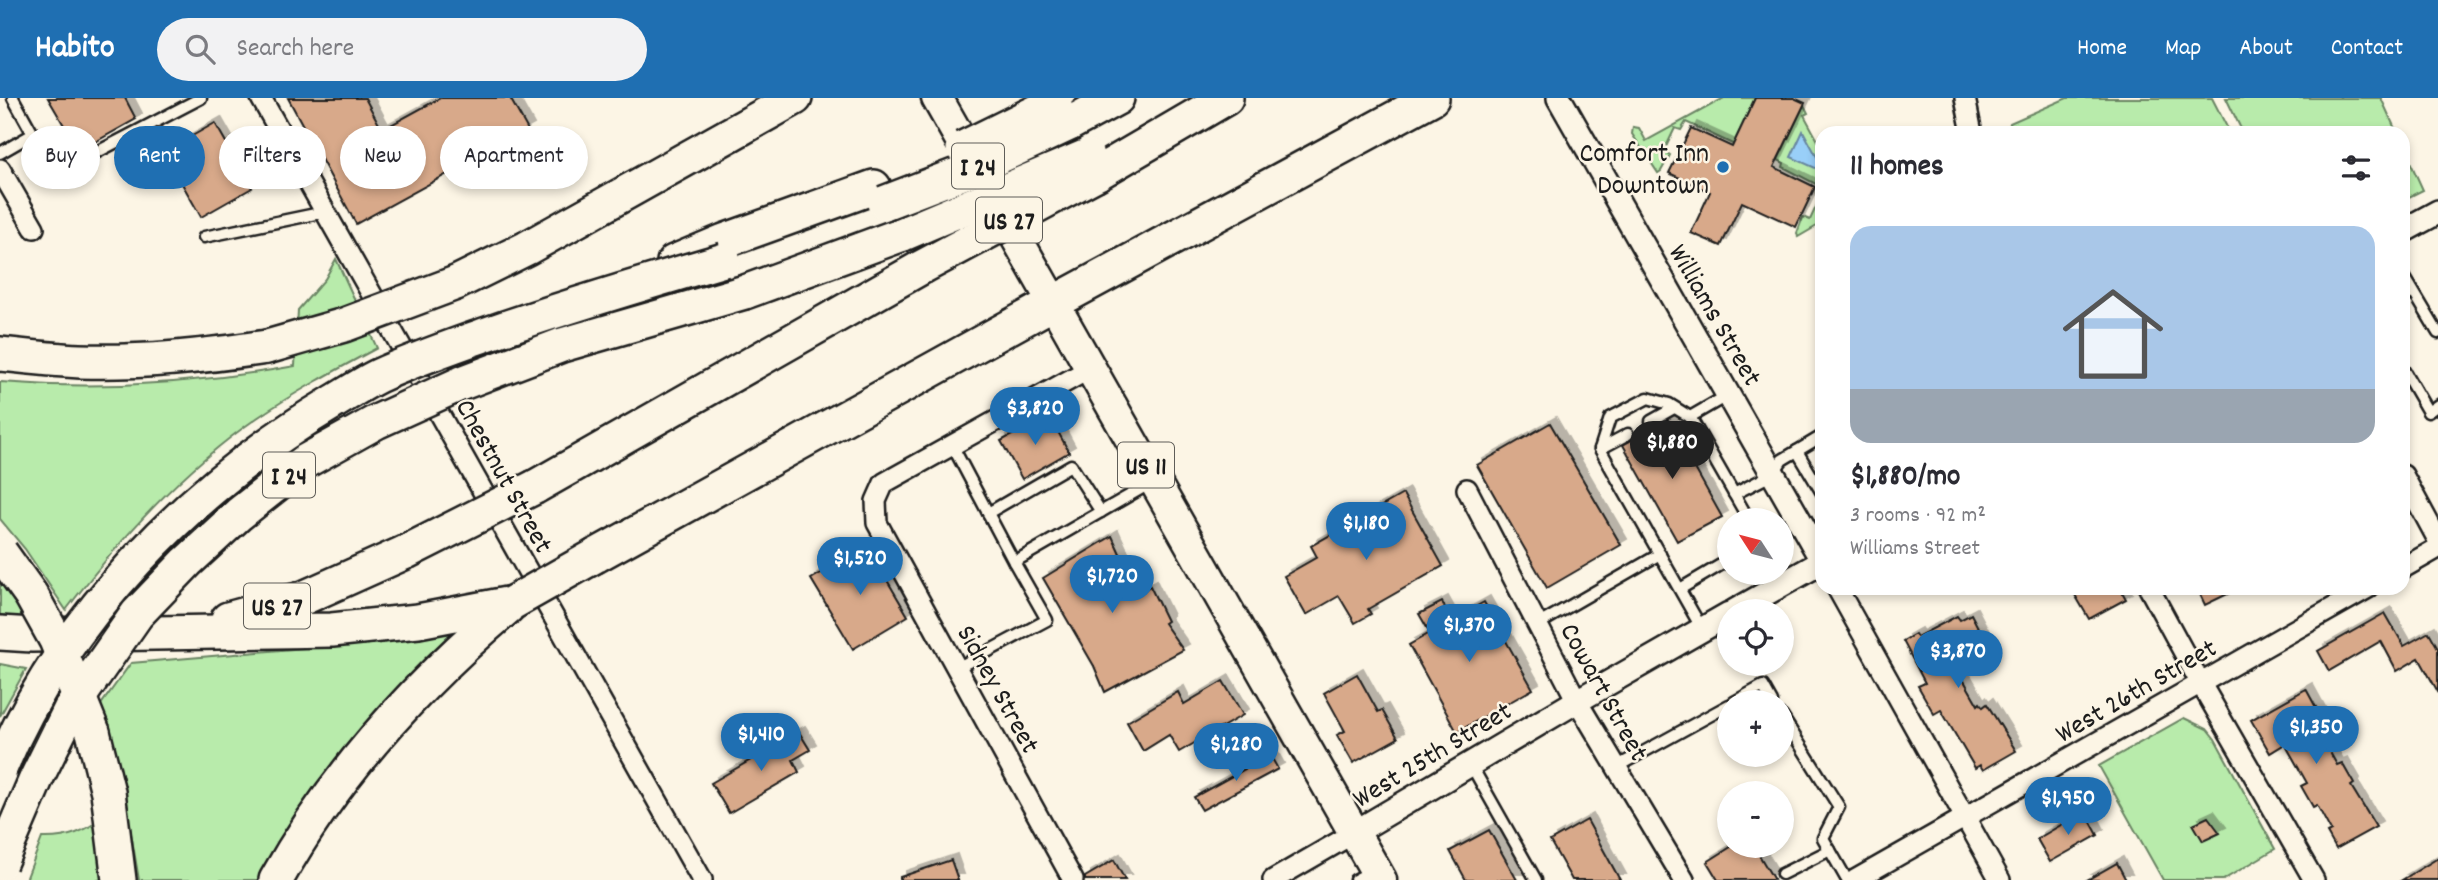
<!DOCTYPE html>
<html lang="en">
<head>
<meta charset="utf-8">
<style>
  :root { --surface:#fff; --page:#f2f2f3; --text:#2b2b33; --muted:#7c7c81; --accent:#1f6fb2 }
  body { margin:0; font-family:Dekko,sans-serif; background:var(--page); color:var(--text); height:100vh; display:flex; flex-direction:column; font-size:26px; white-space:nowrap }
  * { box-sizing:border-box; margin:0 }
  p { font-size:23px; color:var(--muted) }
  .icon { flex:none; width:38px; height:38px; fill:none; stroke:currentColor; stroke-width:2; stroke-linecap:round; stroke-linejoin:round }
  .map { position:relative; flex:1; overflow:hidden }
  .details { position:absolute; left:1815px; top:28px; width:595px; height:469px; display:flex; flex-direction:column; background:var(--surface); border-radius:21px; box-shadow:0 4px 10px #0003 }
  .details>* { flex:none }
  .guide { position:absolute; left:21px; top:28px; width:665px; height:63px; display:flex; gap:14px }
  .needle { width:46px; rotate:306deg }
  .buttons { position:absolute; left:1717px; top:410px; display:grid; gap:14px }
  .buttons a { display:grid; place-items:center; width:77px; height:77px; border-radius:50%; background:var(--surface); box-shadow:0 4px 10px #0003; font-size:35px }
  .price { position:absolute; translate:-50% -60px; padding:0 16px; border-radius:24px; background:var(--accent); color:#fff; font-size:23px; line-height:46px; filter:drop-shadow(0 2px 4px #0008) }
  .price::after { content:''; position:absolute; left:50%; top:42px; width:21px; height:16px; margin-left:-10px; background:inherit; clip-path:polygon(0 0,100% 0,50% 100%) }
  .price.selected { background:#222; color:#fff }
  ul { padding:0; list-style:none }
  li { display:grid; align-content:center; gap:14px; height:371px; padding:0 35px }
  li span { display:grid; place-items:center; height:217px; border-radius:21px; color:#555 }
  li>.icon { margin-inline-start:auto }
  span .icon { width:126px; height:126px; fill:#fffc; stroke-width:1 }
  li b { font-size:30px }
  h2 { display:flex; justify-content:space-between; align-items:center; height:84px; padding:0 35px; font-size:30px }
  .tag { padding:0 24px; border-radius:32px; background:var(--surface); box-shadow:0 4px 10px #0003; font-size:24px; line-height:63px }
  .tag.selected { background:var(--accent); color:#fff }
  header { display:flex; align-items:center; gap:42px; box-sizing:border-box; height:98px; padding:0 35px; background:var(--accent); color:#fff }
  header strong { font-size:33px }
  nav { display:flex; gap:38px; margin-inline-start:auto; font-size:24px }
  .search { width:490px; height:63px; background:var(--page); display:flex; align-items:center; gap:18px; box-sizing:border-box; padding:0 24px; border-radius:38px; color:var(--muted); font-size:26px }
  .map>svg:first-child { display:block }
  .green { fill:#b8ebab; stroke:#6a8464; stroke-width:2 }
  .water { fill:#99cff8; stroke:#6787a0; stroke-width:2 }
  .building { fill:#d8a98a; stroke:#1c1c1c; stroke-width:2; filter:url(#shadow) }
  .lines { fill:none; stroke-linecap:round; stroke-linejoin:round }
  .service-casing { stroke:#1c1c1c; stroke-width:15 }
  .minor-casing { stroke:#1c1c1c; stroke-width:24 }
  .tertiary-casing { stroke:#1c1c1c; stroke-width:28 }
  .primary-casing { stroke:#1c1c1c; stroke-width:35 }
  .motorway-casing { stroke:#1c1c1c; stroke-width:38 }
  .service { stroke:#fcf5e5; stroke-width:10 }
  .minor { stroke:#fcf5e5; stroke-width:19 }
  .tertiary { stroke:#fcf5e5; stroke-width:23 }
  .primary { stroke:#fcf5e5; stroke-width:30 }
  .motorway { stroke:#fcf5e5; stroke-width:33 }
  .motorway-bridge-casing { stroke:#1c1c1c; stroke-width:38; stroke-linecap:butt }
  .motorway-bridge { stroke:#fcf5e5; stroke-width:33 }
  .poi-dot { fill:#1f6fb2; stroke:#fcf5e5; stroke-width:2.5 }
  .labels { text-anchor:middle; stroke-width:5; stroke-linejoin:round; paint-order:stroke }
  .shield { fill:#fcf5e5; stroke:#5f5d58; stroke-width:2 }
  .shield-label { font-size:26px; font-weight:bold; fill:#1c1c1c }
  .poi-label { font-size:28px; fill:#1c1c1c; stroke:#fcf5e5; text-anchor:end }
  .street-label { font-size:28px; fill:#1c1c1c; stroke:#fcf5e5 }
</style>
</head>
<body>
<header>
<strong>Habito</strong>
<div class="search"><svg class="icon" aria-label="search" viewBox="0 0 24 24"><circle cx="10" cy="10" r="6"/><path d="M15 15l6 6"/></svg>Search here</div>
<nav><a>Home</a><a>Map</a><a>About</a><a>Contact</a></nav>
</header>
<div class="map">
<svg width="2438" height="782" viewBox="0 0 2438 782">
  <defs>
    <filter id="shadow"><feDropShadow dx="6" dy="-6" stdDeviation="0" flood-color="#0004"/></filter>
  </defs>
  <rect width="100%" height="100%" fill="#fcf5e5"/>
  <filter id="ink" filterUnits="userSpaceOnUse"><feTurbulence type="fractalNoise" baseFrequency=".0143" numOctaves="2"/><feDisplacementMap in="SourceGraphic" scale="14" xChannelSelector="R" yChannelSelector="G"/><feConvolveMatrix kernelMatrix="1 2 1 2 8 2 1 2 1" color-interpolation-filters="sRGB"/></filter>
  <g filter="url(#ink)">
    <g class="green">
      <polygon points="1724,0 1755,0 1736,40 1741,50 1686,24 1681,32 1675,30 1664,53 1670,57 1661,73 1658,75 1632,36 1633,29 1639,30 1646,43"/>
      <polygon points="2067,0 2212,0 2230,35 2008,35 2010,25"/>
      <polygon points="2226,0 2381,0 2397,35 2243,35"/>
      <polygon points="1804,7 1808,15 1804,17 1822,50 1822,125 1798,139 1797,135 1803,119 1810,122 1821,98 1816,95 1818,87 1783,69 1784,65 1778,62"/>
      <polygon points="2403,48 2423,92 2403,102"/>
      <path d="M336 161 377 250C336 272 295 294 257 320 183 371 121 440 66 512L25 451 0 421V284C99 292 197 286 295 268L298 212 325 181Z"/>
      <polygon points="0,474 34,522 0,517"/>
      <polygon points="476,520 349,654 290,725 258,782 139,782 119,666 100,608 131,565 305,550"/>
      <polygon points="0,566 26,571 0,618"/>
      <polygon points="2184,620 2207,631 2215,641 2275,751 2223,782 2163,782 2099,668"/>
      <path d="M104 718 111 782H26L42 740C66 741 86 734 104 718Z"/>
    </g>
    <polygon class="water" points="1803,33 1822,68 1822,73 1791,59"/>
    <g class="building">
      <polygon points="48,0 125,0 136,21 79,53"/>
      <polygon points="288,0 365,0 382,32 440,0 510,0 528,32 356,126"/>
      <polygon points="1755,0 1794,0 1805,5 1774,69 1815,89 1796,129 1742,104 1721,148 1691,135 1710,94 1669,75 1691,30 1732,49"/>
      <polygon points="215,25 252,90 201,119 164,54"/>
      <polygon points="1049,317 1069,354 1022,381 1001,343"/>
      <polygon points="1668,322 1722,419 1677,443 1623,347"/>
      <polygon points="1550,325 1621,447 1547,490 1477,367"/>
      <polygon points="1403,396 1443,468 1368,511 1371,516 1355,525 1339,498 1306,517 1284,478 1317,459 1311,448"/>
      <polygon points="1112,438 1138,495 1150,488 1167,523 1164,525 1183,552 1105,594 1094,568 1043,480"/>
      <polygon points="867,448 908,518 853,551 811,481"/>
      <polygon points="2071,490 2120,490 2126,501 2089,521"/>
      <polygon points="2197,490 2240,490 2205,507"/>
      <polygon points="1442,504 1452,522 1484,504 1533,591 1457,634 1409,547 1430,535 1419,516"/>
      <polygon points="2385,515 2404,548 2429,534 2438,550 2438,594 2419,560 2397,573 2381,543 2329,573 2318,553"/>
      <polygon points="1971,516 1984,541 1972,548 1973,551 1952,562 1978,607 1980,605 1983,609 1987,606 2016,653 1983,672 1980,667 1975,670 1941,612 1934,616 1918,588 1925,585 1903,543 1915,536 1917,539 1957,518 1960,522"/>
      <polygon points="1357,576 1378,614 1382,612 1398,640 1353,665 1337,637 1345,633 1324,595"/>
      <polygon points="1223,583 1243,617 1179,654 1169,637 1143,653 1127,624 1178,594 1184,606"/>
      <polygon points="2306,591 2324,624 2316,629 2337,667 2342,665 2354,686 2351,688 2376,729 2336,751 2327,735 2331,733 2317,707 2313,709 2301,688 2307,685 2285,646 2270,655 2251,622"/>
      <polygon points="799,634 810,652 793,662 799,674 729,715 711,685"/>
      <polygon points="1270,657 1278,671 1202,712 1194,699"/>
      <polygon points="2085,713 2098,737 2050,764 2037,741"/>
      <polygon points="2208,719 2220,735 2203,743 2193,726"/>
      <polygon points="1587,722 1620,782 1572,782 1550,743"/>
      <polygon points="1489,732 1517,782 1466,782 1450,753"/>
      <polygon points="1734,747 1753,747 1774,782 1718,782 1707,764"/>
      <polygon points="2438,760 2438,782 2402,782"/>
      <polygon points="951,762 958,782 900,782 900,779"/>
      <polygon points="1114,762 1125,782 1085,782 1085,779"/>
      <polygon points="2117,765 2126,782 2087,782"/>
    </g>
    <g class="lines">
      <g class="service-casing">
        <g id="service">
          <polyline points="13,0 33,36"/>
          <polyline points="0,55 33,36 55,76 201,0"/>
          <polyline points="204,139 325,114"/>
          <polyline points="2403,176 2438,235"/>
          <polyline points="2403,200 2413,194"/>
          <polyline points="2403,271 2428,314 2438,307"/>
          <polyline points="1690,319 1749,422"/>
          <polyline points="1651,323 1674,310"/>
          <polyline points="952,347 988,415"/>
          <polyline points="1600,351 1628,336"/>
          <polyline points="1797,353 1822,395"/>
          <polyline points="1734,396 1773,376 1782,362 1822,338"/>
          <polyline points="1014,464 988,415 1071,367 1101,414"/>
          <polyline points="1680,491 1729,462"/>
          <polyline points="1537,527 1660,456"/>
          <polyline points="1702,531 1600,351 1610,320 1648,300 1669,306 1690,319 1728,297"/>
          <polyline points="957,570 1047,522 1014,464 1151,385"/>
          <polyline points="1734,604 1763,588 1772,604"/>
          <polyline points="1782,618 1839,709 1823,740 1847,782"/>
          <polyline points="1471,667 1536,782"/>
          <polyline points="1616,669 1729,607"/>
          <polyline points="1782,776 1830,752"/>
          <polyline points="1355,782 1372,773"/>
        </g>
      </g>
      <g class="minor-casing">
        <g id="minor">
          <polyline points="261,0 702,782"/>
          <polyline points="1965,0 1972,35"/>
          <polyline points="0,71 34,130"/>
          <polyline points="2403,377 2438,442"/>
          <polyline points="1467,391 1577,603 1684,782"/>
          <polyline points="2403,470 2438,450"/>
          <polyline points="1837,490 2000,782"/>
          <polyline points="2149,490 2201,586 2314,782"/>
          <polyline points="1073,782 877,425 876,403 884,385 1091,270"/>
          <polyline points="1273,782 1354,735"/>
          <polyline points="1855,782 2368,490"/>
        </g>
      </g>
      <g class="tertiary-casing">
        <g id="tertiary">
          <polyline points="1559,0 1822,462"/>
          <polyline points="2403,133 2438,114"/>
          <polyline points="1735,513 1822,464"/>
          <polyline points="1354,735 1577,603 1729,516"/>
        </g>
      </g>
      <g class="primary-casing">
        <polyline id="primary" points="937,0 1381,782"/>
      </g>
      <g class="motorway-casing">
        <g id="motorway">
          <polyline points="1069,26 1117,0"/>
          <polyline points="1096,76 1226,0"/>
          <polyline points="674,164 724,143 874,89"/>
          <polyline points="456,185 527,150 795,0"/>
          <polyline points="745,194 903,136"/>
          <path d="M0 256C27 259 53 262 80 263 143 265 205 258 267 249"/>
          <polyline points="535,389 922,169"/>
          <polyline points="595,458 1053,205 1432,0"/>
          <polyline points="228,521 301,501 406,454"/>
          <polyline points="0,535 32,537 332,532 418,523 512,505"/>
          <polyline points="93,634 108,694 119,782"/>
          <path d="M276 782C335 676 416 587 508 509"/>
        </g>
      </g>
      <use href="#service" class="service"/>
      <use href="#minor" class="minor"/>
      <use href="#tertiary" class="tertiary"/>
      <use href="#primary" class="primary"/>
      <use href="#motorway" class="motorway"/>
      <g class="motorway-bridge-casing">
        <g id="motorway-bridge">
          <polyline points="963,50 1055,5"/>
          <polyline points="884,105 975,70 1069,26"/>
          <polyline points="903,136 1087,58"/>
          <polyline points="922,169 1096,76"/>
          <polyline points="267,249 344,227 456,185"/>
          <polyline points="406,454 535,389"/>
          <polyline points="1,455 31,497 56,542 93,634"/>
          <polyline points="512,505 595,458"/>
          <path d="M0 671C63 519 192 388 332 305 347 296 362 286 378 278 413 262 451 249 487 236 565 209 645 185 724 162"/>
          <polyline points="0,765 36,681 70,612 137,516 187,464 239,416 306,363 376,324 462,285 562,247 745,194"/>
        </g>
      </g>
      <use href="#motorway-bridge" class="motorway-bridge"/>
    </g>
  </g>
  <circle class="poi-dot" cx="1723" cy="69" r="7"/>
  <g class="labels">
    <g class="shield">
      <rect x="952" y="45.5" width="52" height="45" rx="5"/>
      <rect x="976" y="99.5" width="66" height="45" rx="5"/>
      <rect x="1118" y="344.5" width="56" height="45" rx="5"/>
      <rect x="263" y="354.5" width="52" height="45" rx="5"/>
      <rect x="244" y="485.5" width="66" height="45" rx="5"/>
    </g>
    <g class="shield-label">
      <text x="978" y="77">I 24</text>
      <text x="1009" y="131">US 27</text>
      <text x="1146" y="376">US 11</text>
      <text x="289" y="386">I 24</text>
      <text x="277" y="517">US 27</text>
    </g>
    <g class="poi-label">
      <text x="1709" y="63">Comfort Inn<tspan x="1709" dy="32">Downtown</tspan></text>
    </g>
    <g class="street-label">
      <text transform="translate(1717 216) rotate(60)" y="10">Williams Street</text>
      <text transform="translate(506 377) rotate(61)" y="10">Chestnut Street</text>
      <text transform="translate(1000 590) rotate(61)" y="10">Sidney Street</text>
      <text transform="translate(2135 591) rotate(-30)" y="10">West 26th Street</text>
      <text transform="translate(1606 593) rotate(61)" y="10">Cowart Street</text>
      <text transform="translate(1431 655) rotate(-31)" y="10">West 25th Street</text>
    </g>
  </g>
</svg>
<div class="buttons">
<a><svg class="needle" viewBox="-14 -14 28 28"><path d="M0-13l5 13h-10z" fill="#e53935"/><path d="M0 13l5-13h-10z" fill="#7c7c81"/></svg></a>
<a><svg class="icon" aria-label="locate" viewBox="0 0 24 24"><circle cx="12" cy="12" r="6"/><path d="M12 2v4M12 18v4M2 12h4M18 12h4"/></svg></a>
<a>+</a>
<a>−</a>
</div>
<b class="price" style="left:1035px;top:349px">$3,820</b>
<b class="price selected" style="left:1672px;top:383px">$1,880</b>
<b class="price" style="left:1366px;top:464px">$1,180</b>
<b class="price" style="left:860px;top:499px">$1,520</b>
<b class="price" style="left:1112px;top:517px">$1,720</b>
<b class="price" style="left:1469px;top:566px">$1,370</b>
<b class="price" style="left:1958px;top:592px">$3,870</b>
<b class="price" style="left:2316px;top:668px">$1,350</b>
<b class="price" style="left:761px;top:675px">$1,410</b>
<b class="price" style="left:1236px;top:685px">$1,280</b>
<b class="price" style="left:2068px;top:739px">$1,950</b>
<div class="guide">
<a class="tag">Buy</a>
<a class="tag selected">Rent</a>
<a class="tag">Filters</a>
<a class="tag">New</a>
<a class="tag">Apartment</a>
</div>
<section class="details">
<h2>11 homes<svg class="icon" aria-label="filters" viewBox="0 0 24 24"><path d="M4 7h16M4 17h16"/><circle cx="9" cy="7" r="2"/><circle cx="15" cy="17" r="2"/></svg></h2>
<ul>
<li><span style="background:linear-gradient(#a9c7e8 75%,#9aa5b1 0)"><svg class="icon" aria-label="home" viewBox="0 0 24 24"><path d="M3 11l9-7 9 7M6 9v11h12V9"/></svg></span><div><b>$1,880/mo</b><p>3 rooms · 92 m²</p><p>Williams Street</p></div></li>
</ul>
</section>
</div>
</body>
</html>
